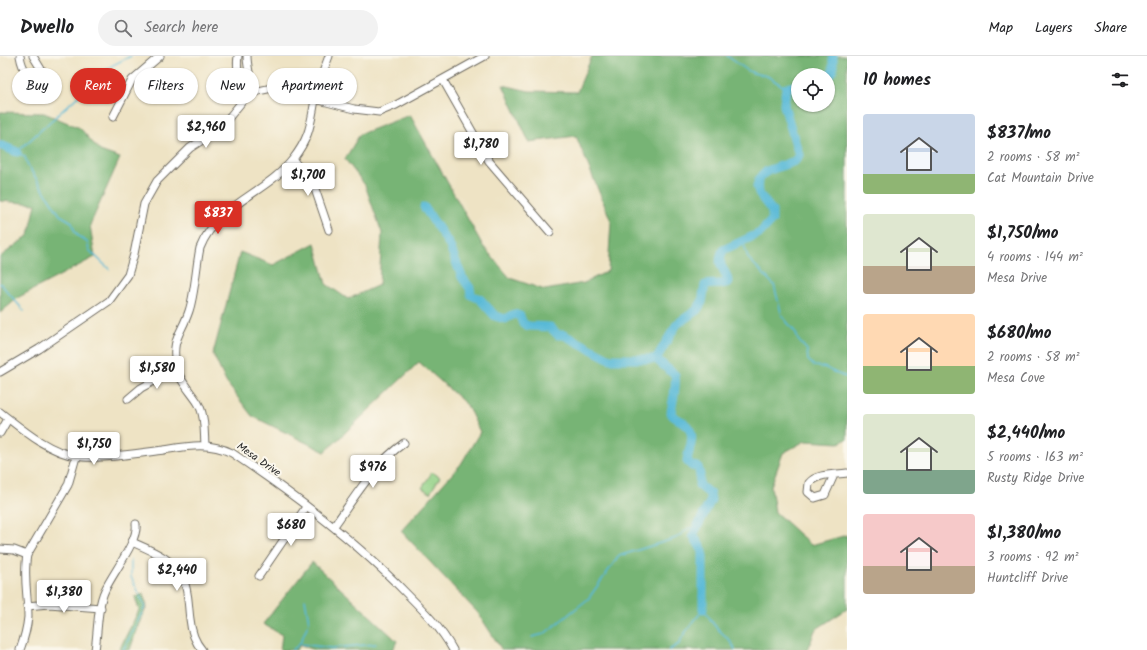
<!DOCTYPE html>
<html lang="en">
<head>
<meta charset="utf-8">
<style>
  :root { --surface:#fff; --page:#f2f2f2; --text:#202124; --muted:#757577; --line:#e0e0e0; --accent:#d93025 }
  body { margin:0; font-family:Kalam,sans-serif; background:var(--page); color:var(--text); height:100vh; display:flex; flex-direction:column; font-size:15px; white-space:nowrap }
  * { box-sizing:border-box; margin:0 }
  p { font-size:13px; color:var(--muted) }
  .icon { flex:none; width:22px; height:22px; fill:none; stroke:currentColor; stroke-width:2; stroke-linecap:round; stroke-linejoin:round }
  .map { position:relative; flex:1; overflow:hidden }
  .side { display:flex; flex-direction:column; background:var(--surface); width:300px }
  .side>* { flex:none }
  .guide { position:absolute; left:12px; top:12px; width:380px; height:36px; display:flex; gap:8px }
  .tools { position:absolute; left:791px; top:12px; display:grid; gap:8px }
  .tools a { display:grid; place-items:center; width:44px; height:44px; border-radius:50%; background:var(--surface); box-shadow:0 1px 3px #0004; font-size:20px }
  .price { position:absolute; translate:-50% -34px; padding:0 9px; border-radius:4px; background:#fff; color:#222; font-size:13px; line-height:26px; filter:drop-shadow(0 1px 2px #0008) }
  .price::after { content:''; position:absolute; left:50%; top:24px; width:12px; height:9px; margin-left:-6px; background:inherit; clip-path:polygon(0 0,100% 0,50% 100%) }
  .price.current { background:var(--accent); color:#fff }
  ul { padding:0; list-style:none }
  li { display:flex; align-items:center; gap:12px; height:100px; padding:0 16px }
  li span { display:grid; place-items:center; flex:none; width:112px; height:80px; border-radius:4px; color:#555 }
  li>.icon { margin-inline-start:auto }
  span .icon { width:48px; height:48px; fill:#fffc; stroke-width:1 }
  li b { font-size:17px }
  h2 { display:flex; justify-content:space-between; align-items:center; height:48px; padding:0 16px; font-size:17px }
  .pill { padding:0 14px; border-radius:18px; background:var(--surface); box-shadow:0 1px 3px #0004; font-size:14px; line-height:36px }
  .pill.current { background:var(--accent); color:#fff }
  header { display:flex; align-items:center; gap:24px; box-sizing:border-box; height:56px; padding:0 20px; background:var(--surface); border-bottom:1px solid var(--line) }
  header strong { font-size:19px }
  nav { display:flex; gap:22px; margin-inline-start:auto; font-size:14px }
  .search { width:280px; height:36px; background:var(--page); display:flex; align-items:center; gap:10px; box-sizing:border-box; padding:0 14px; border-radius:22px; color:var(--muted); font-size:15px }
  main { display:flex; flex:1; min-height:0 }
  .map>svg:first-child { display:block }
  .green { fill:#94d288; stroke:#607e5a }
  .forest { fill:#77b474; stroke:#517050; fill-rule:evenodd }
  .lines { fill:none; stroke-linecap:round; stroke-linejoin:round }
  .stream { stroke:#59b9d7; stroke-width:1.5 }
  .river { stroke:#59b9d7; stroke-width:9 }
  .minor-casing { stroke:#6f6b61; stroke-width:9 }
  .minor { stroke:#fff; stroke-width:7 }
  .labels { text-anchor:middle; stroke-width:4; stroke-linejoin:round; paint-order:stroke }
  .street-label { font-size:11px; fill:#2b2b2b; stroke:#fbf7ec }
</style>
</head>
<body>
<header>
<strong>Dwello</strong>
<div class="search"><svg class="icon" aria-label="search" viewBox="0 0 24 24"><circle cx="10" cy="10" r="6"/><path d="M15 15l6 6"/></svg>Search here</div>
<nav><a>Map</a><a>Layers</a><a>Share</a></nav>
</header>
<main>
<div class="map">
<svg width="847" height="594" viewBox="0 0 847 594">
  <rect width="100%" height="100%" fill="#fbf7ec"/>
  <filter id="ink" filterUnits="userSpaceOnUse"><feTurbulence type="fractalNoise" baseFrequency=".025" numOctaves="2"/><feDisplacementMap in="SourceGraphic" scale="8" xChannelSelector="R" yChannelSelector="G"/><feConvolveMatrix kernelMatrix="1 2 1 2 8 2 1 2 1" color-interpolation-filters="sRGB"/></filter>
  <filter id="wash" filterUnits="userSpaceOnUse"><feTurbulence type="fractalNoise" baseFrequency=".012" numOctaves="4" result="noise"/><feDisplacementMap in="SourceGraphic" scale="16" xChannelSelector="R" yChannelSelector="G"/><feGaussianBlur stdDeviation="0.9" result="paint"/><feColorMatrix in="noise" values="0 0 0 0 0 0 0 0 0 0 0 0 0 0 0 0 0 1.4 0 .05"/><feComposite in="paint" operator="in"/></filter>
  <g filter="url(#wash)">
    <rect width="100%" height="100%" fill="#eee3c4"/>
    <polygon class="green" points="432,416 440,421 430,437 422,432"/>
    <g class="forest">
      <path d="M592 0H847V383L839 387 805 385 783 397 771 430 775 456 811 489 847 479V553L815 574 808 594H502L478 557 401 475 461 408 480 376 467 349 419 306 325 396 252 360 226 326 213 298 240 196 273 209 315 187 326 228 348 243 379 229 382 177 365 129 345 103 360 78 410 59 483 190 510 222 545 234 584 227 608 215 611 165 576 80 529 86 503 29 529 35 577 36ZM798 19H828V49H798Z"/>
      <polygon points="0,56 44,57 80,72 100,95 120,102 90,169 95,201 19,241 0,257 0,201 29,179 36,148 0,145"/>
      <polygon points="312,506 397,585 393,594 315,594 300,589 297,594 280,594 282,579 263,568"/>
      <polygon points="143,538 147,550 138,570 130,594 119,594 139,554 135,541"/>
    </g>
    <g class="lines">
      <g class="stream">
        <polyline points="727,0 747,14 753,17 767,20 786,32"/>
        <path d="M743 185 748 202 774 229 782 260 796 277 798 284 807 294 808 304 814 310C830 310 832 318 847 321"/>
        <path d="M109 213 89 194 87 186C78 181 74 177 72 166L60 159 28 110 25 101 17 96 111 10 131 0"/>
        <polyline points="0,227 24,255"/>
        <polyline points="532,581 544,578 588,543 619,500 676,482 689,472 698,471"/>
        <polyline points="300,587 309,566 305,543"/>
        <polyline points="123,594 145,551 131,521 131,504"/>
        <polyline points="292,594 300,588 332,592 376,588"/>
        <path d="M669 594 679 588C682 578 696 564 703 553 708 557 708 561 712 566 719 577 731 581 735 594"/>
      </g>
      <g class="river">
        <polyline points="828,22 833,15 833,0"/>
        <polyline points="0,89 17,96"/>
        <polyline points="424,151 449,188 462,221 470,232 471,239 480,243 495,260 505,263 514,258 520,260 523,268 529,270 550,271 558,279 564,279 610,303 656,303"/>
        <path d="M703 553V495L693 479 711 444 710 438 699 429 700 419 698 411 692 410 687 405C689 391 698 378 684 367 680 363 675 363 671 358 672 345 677 332 675 319L656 303 677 268 697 254 702 246 705 229C713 227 721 230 728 226 727 212 715 213 723 194L760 177 772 164V155L760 139 757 131 759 123 767 115 795 105 799 99 784 49 786 32 798 29"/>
      </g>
    </g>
  </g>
  <g filter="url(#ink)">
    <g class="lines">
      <g class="minor-casing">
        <g id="minor">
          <path d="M20 0C22 11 27 22 38 24L44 18 33 0"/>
          <path d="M238 0C236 13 239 28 249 37 253 25 247 13 247 0"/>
          <polyline points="443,24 489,105 550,176"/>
          <polyline points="113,61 132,24 160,0"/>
          <polyline points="293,104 314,130 329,174"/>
          <polyline points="0,316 39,293 109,245 128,219 134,198 144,148 157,125 190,92 213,77 227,64 249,37 272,32 354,53 379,56 396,49 485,0"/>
          <polyline points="128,343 141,332 176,313"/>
          <path d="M0 356C22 373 48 396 76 400 97 404 141 397 164 394 189 390 209 386 232 397 295 439 355 484 407 538 424 555 441 572 453 594"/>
          <polyline points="0,377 8,363"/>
          <path d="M205 389C204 375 205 359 198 347 191 336 178 323 176 310 171 282 181 279 189 255 195 237 196 211 200 192 218 147 266 138 293 103 313 77 310 64 317 35 320 23 325 11 329 0"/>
          <path d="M834 419 825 439 815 442 808 436 809 427C817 417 835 419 847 417"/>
          <path d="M334 470C355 441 374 408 404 387"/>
          <path d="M132 486C150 494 175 503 183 523 189 535 188 550 190 563 191 574 194 585 202 594"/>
          <polyline points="0,493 14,494 27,499"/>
          <polyline points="259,520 306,451"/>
          <polyline points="27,550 49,548 101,552"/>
          <path d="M20 594C24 583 27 572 28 561 28 539 23 520 27 499L68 429 76 401"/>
          <path d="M95 594C98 575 97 551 105 534 112 518 139 484 136 468"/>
        </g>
      </g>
      <use href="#minor" class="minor"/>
    </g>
  </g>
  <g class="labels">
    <g class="street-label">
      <text transform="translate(259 403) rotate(35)" y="4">Mesa Drive</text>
    </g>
  </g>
</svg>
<div class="tools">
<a><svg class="icon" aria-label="locate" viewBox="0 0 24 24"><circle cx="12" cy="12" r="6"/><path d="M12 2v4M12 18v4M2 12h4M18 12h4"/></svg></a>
</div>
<b class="price" style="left:206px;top:93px">$2,960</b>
<b class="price" style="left:481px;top:110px">$1,780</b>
<b class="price" style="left:308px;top:141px">$1,700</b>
<b class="price current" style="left:218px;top:179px">$837</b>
<b class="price" style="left:157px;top:334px">$1,580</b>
<b class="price" style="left:94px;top:410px">$1,750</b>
<b class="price" style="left:373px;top:433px">$976</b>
<b class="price" style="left:291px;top:491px">$680</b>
<b class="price" style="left:177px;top:536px">$2,440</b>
<b class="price" style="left:64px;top:558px">$1,380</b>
<div class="guide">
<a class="pill">Buy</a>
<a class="pill current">Rent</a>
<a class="pill">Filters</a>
<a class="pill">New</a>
<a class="pill">Apartment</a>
</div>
</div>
<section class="side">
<h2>10 homes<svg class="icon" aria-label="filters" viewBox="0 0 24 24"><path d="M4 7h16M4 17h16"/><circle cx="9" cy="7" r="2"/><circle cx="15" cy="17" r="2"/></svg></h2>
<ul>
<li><span style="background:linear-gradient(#c9d6e8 75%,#8fb573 0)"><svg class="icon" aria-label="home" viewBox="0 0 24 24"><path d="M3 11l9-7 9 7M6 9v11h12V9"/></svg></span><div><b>$837/mo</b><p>2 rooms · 58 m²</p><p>Cat Mountain Drive</p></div></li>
<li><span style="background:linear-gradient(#dfe7d0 65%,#b9a48a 0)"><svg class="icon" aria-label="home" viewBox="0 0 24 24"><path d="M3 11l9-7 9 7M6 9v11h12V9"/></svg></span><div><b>$1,750/mo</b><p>4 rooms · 144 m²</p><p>Mesa Drive</p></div></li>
<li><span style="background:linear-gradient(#ffd9b3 65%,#8fb573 0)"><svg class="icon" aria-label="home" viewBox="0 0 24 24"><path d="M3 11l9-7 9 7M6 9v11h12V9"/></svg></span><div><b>$680/mo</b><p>2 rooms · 58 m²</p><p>Mesa Cove</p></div></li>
<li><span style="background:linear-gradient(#dfe7d0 70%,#7fa58c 0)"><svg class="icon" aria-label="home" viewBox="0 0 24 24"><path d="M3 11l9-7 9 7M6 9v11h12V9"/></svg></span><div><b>$2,440/mo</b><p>5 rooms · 163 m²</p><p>Rusty Ridge Drive</p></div></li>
<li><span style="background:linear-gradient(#f6c9c9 65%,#b9a48a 0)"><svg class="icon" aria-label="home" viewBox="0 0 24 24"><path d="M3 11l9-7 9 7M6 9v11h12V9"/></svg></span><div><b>$1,380/mo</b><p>3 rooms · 92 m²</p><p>Huntcliff Drive</p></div></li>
</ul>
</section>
</main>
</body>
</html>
